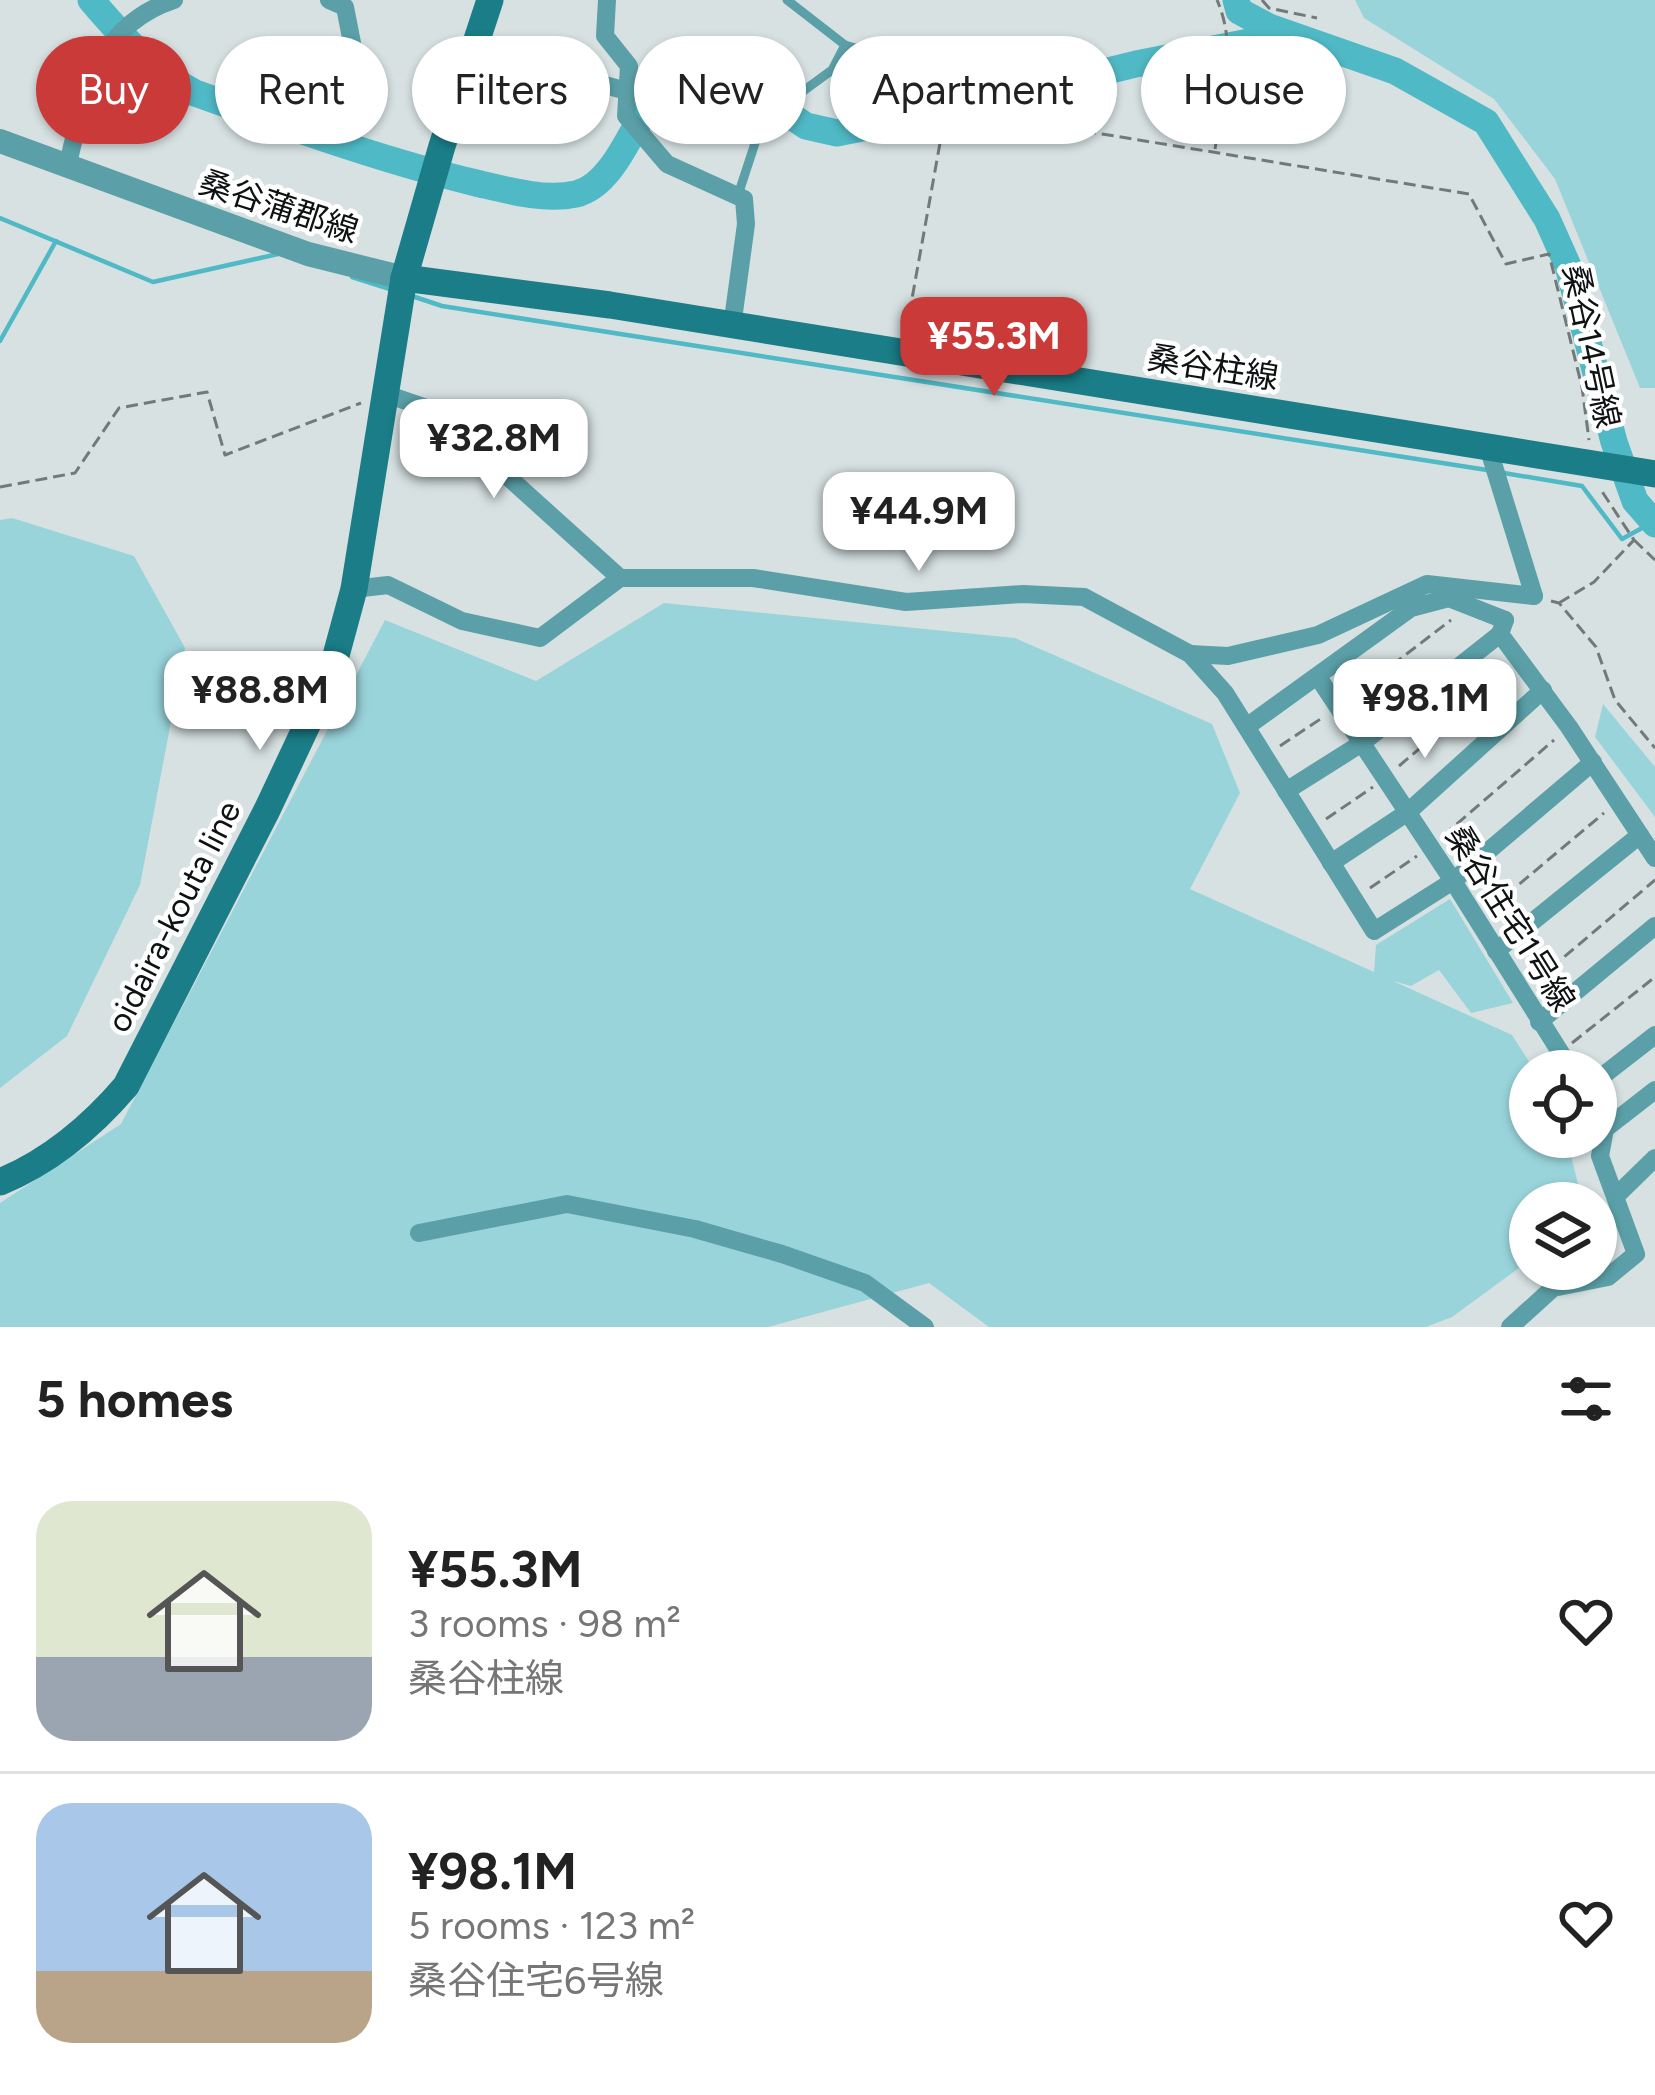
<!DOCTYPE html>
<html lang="en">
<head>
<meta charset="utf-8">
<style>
  :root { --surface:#fff; --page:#f2f2f2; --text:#222; --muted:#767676; --line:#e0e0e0; --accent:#c93a38 }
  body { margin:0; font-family:Figtree,"Noto Sans JP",sans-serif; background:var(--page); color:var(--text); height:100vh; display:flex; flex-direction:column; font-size:45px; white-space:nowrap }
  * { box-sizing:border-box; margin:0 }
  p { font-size:39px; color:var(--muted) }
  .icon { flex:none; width:66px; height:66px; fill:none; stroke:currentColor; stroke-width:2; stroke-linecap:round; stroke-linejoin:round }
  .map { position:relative; height:1327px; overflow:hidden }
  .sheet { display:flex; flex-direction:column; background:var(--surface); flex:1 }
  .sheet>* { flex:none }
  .guide { position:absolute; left:36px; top:36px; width:1584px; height:108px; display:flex; gap:24px }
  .tools { position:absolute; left:1509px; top:1050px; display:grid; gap:24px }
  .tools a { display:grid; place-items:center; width:108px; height:108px; border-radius:50%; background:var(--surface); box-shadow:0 3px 9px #0004; font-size:60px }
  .price { position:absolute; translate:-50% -102px; padding:0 27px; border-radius:24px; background:#fff; color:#222; font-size:39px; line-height:78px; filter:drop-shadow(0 3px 6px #0008) }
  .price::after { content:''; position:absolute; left:50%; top:72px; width:36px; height:27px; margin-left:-18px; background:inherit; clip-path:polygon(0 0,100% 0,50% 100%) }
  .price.on { background:var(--accent); color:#fff }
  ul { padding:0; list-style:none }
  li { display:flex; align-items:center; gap:36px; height:300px; padding:0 36px }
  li+li { border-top:3px solid var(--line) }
  li span { display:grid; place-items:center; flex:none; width:336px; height:240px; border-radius:36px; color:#555 }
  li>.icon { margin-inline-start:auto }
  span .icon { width:144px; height:144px; fill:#fffc; stroke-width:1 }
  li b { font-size:51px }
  h2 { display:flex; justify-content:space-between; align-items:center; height:144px; padding:0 36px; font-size:51px }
  .chip { padding:0 42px; border-radius:54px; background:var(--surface); box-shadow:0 3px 9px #0004; font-size:42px; line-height:108px }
  .chip.on { background:var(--accent); color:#fff }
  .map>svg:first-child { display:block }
  .green { fill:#99d4db }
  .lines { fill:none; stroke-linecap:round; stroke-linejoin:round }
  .stream { stroke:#4fb9c5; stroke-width:4.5 }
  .river { stroke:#4fb9c5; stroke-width:27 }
  .path { stroke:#727979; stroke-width:3; stroke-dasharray:12 6; stroke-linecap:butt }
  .service { stroke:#5ba0a8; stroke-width:9 }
  .minor { stroke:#5ba0a8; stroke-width:18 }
  .tertiary { stroke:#5ba0a8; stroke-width:24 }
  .secondary { stroke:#1a7d87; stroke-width:27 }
  .labels { text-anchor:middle; stroke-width:9; stroke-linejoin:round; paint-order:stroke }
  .street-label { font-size:33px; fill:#0e1212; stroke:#fff }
</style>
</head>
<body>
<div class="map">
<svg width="1655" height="1327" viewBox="0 0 1655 1327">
  <rect width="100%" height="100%" fill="#d7e1e2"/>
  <g class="green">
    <polygon points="1355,0 1655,0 1655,388 1640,388 1555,179 1494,99 1364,18"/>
    <polygon points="12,518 134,556 185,648 140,885 67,1036 0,1088 0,520"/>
    <polygon points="664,603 1015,638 1212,724 1240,793 1190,889 1374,972 1376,945 1450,899 1513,1003 1471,1013 1439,970 1411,986 1393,981 1512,1035 1535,1071 1530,1071 1530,1137 1566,1137 1583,1203 1530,1203 1530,1260 1452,1317 1426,1327 989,1327 929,1283 768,1327 0,1327 0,1203 121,1124 385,620 536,681"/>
    <polygon points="1603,704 1655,767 1655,817 1595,737"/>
  </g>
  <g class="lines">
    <g class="stream">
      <polyline points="0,218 153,282 278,254"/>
      <polyline points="352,277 393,290"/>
      <polyline points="409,295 442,306 1487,470"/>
      <polyline points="0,341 56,241"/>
      <polyline points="1504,473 1582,486 1622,539 1653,522"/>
    </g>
    <g class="river">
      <path d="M91 0C123 37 151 70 195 93 288 126 380 160 476 183 506 190 544 201 576 194 635 180 649 42 709 61L806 126 837 133 923 116 1136 64 1249 42 1269 27"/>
      <polyline points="1236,0 1239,11 1269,27 1395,71 1486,122 1547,219 1568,266 1614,442 1635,501 1655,524"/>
    </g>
    <g class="path">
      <polyline points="1262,0 1269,8 1317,18"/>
      <polyline points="1084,131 1469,194 1506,264 1549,254 1582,387 1589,440"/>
      <path d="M1215 149C1223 99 1238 48 1217 0"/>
      <polyline points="906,332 942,132 1005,119 1056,127"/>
      <polyline points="0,487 75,473 119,408 207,392 225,455 361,403"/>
      <polyline points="1634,540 1655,560"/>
      <polyline points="1551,601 1559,603 1596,647 1615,700 1655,748"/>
      <polyline points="1559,603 1594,582 1634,540 1601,490"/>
      <polyline points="1349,698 1451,620"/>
      <polyline points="1280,746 1322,718"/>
      <polyline points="1399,766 1506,675"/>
      <polyline points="1326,819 1373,787"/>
      <polyline points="1443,836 1554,740"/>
      <polyline points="1370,888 1417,856"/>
      <polyline points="1492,907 1604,813"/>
      <polyline points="1537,980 1655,880"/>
      <polyline points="1572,1043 1655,977"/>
    </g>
    <g class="service">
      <polyline points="787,0 845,45 979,84 1038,74 1065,98 1070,129"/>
      <polyline points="738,195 763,119 780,97 791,100 832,70 845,45"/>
    </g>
    <g class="minor">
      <polyline points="329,0 345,7 360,84 350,112"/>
      <polyline points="607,0 605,36 629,66 626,116 667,164 744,199 746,224 732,327"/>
      <polyline points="474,50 627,91"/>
      <path d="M67 167C85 96 95 26 174 0"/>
      <polyline points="386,394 435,411 620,578 753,578 906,602 1023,594 1084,597 1190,654 1225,693 1374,931 1453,881 1593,762"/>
      <polyline points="1488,447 1534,596"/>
      <polyline points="354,589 388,585 462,621 540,638 620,578"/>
      <polyline points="1505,620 1500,634 1569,727 1655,858"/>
      <polyline points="1190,654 1228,656 1318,635 1427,584 1534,596"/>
      <polyline points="1318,677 1453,881 1572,1071"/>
      <polyline points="1249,725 1411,608 1449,598 1505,620"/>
      <polyline points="1286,791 1362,743 1500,634"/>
      <polyline points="1331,863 1408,812 1543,690"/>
      <polyline points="1496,951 1640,835"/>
      <polyline points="1539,1022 1655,926"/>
      <polyline points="1596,1081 1655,1035"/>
      <polyline points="1605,1129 1655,1090"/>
      <polyline points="1616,1196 1655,1158"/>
      <polyline points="419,1233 567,1204 695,1229 782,1254 865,1283 925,1327"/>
      <polyline points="1510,1327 1553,1288 1608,1277 1636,1254 1600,1156 1605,1129"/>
    </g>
    <polyline class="tertiary" points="0,141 308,254 404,278"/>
    <g class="secondary">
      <polyline points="404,278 610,305 1655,474"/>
      <path d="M0 1182C51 1161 91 1127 126 1086L267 810 331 674 354 589 404 278 442 146 490 0"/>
    </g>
  </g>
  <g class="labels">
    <g class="street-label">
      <text transform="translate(279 206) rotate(18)" y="12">桑谷蒲郡線</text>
      <text transform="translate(1592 346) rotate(78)" y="12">桑谷14号線</text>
      <text transform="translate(1213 367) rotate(9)" y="12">桑谷柱線</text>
      <text transform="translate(173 916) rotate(-63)" y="12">oidaira-kouta line</text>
      <text transform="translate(1511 918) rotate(58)" y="12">桑谷住宅1号線</text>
    </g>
  </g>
</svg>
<div class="tools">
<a><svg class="icon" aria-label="locate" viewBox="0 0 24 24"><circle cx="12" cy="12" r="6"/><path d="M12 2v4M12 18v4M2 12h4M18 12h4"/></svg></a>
<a><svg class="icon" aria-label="layers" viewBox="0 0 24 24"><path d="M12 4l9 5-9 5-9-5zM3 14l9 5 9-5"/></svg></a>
</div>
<b class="price on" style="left:994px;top:399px">¥55.3M</b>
<b class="price" style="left:494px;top:501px">¥32.8M</b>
<b class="price" style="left:919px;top:574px">¥44.9M</b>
<b class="price" style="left:260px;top:753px">¥88.8M</b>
<b class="price" style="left:1425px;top:761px">¥98.1M</b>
<div class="guide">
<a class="chip on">Buy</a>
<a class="chip">Rent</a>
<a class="chip">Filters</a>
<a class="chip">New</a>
<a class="chip">Apartment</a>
<a class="chip">House</a>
</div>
</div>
<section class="sheet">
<h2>5 homes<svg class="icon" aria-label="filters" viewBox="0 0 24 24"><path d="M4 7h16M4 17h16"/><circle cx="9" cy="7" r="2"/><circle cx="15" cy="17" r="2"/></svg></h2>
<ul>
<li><span style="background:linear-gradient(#dfe7d0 65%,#9aa5b1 0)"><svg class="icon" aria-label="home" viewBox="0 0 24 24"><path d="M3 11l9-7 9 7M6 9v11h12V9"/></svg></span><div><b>¥55.3M</b><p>3 rooms · 98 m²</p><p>桑谷柱線</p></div><svg class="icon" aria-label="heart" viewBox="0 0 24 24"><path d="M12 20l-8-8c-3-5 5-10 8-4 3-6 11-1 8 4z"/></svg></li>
<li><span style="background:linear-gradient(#a9c7e8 70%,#b9a48a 0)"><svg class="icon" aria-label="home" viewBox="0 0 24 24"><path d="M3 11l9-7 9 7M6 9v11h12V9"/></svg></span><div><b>¥98.1M</b><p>5 rooms · 123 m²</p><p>桑谷住宅6号線</p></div><svg class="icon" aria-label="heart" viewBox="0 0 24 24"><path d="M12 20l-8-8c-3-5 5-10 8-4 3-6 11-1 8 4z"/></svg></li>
</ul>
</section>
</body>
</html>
